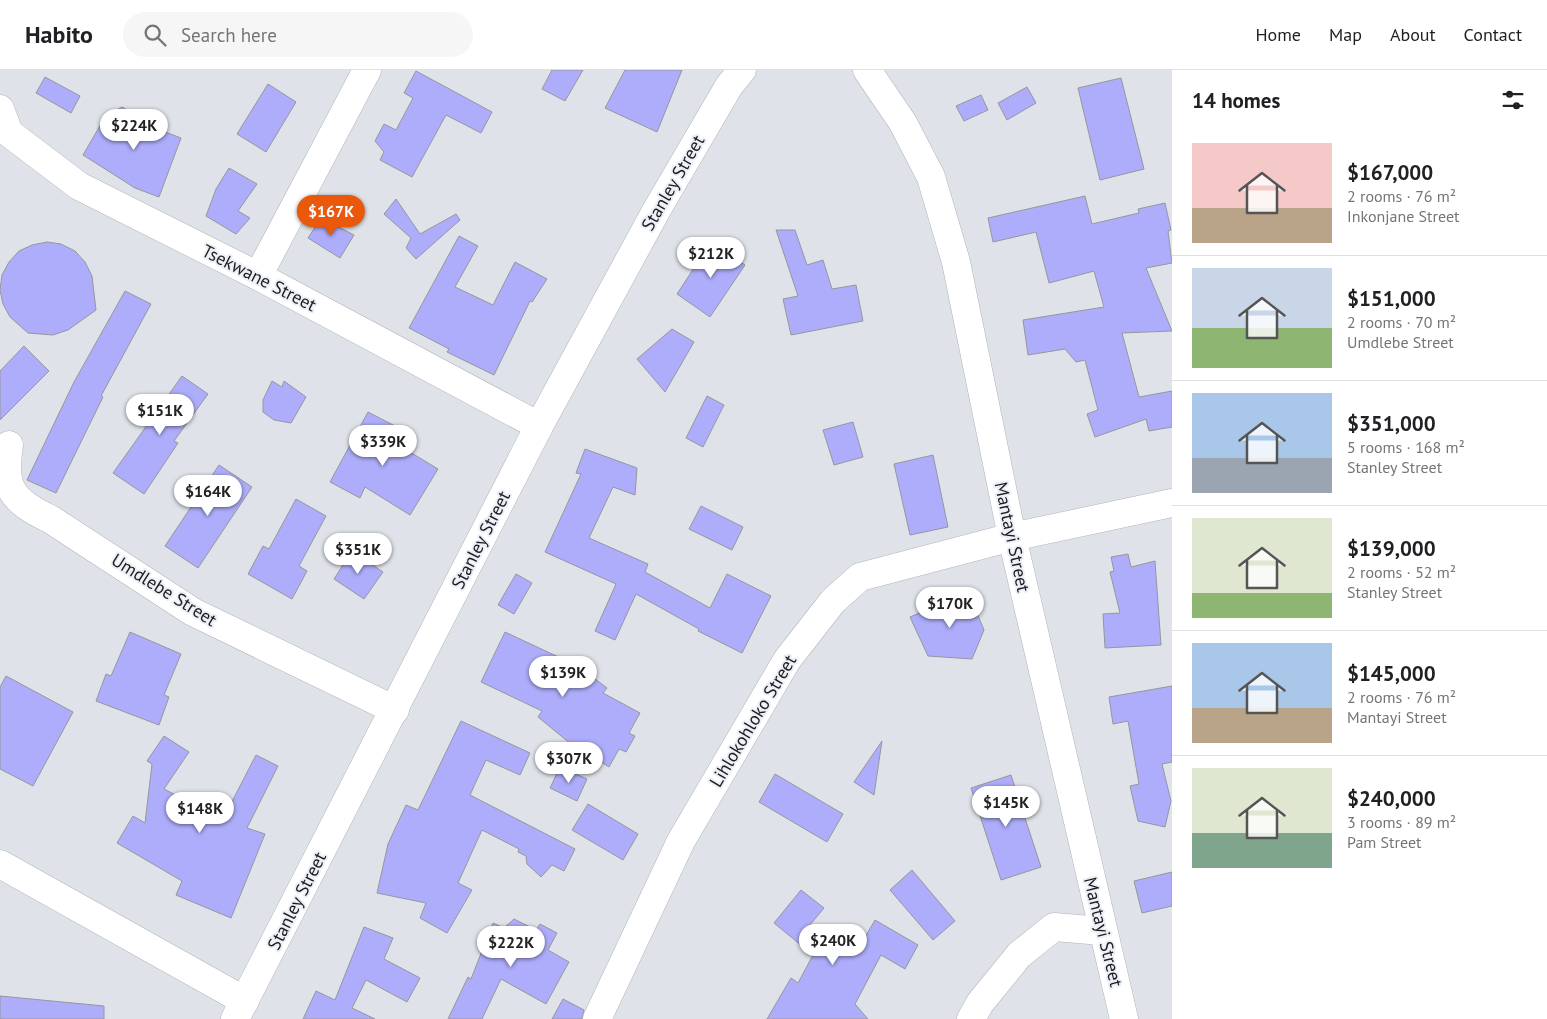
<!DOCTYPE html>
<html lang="en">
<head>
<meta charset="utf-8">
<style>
  :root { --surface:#fff; --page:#f6f6f6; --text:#202124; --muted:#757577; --line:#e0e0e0; --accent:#ea580c }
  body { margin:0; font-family:"PT Sans",sans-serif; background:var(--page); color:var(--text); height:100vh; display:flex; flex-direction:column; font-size:19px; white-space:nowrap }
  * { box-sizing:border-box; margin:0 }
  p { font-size:16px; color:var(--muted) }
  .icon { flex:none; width:28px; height:28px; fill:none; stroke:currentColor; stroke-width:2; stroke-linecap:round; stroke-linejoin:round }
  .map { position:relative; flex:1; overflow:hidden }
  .sheet { display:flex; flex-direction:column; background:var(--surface); width:375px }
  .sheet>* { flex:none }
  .price { position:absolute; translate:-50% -42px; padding:0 11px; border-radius:18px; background:#fff; color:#222; font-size:16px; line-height:32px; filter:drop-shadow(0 1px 2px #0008) }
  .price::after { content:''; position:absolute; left:50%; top:30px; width:15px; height:11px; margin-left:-8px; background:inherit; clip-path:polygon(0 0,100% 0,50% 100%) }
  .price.current { background:var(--accent); color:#fff }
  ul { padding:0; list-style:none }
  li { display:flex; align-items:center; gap:15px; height:125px; padding:0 20px }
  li+li { border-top:1px solid var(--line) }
  li span { display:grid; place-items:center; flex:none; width:140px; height:100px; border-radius:0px; color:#555 }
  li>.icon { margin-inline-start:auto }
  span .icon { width:60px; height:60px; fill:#fffc; stroke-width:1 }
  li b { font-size:21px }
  h2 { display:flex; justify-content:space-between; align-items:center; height:60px; padding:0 20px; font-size:21px }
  header { display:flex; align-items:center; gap:30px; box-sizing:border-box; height:70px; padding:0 25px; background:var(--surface); border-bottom:1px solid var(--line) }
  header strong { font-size:24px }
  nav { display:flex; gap:28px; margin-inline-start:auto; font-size:18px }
  .search { width:350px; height:45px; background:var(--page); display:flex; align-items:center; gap:12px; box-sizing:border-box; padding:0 18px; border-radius:28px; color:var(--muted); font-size:19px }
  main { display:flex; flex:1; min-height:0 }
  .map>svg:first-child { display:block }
  .building { fill:#adadfb; stroke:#96969c }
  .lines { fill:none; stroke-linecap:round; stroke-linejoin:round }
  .minor-casing { stroke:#b0b4b9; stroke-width:29 }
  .minor { stroke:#fff; stroke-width:28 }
  .labels { text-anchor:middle; stroke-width:4; stroke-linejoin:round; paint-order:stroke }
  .street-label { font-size:18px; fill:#1b1c1e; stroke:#ecf0f6 }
</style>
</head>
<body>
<header>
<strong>Habito</strong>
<div class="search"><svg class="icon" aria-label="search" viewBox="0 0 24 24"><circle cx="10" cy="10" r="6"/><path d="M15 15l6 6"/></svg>Search here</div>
<nav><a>Home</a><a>Map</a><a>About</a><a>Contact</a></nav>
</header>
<main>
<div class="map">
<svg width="1172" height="949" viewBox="0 0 1172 949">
  <rect width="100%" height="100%" fill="#dfe3e9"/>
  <g class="building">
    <polygon points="552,0 583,0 565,31 542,19"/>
    <polygon points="625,0 682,0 657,62 605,38"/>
    <polygon points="416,1 492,42 481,63 446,45 412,107 380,90 384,82 375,71 384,54 396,60 413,28 404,23"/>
    <polygon points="45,7 80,26 71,43 36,23"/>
    <polygon points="1121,8 1144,99 1100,110 1078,18"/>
    <polygon points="268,14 296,32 266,82 237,64"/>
    <polygon points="1027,17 1036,33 1007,50 998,33"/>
    <polygon points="981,25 988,40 964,51 956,36"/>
    <polygon points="122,37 160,60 181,68 159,127 135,118 83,85 105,47"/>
    <polygon points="229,98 257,114 238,141 250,148 236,164 206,146 216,119"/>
    <polygon points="1085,126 1092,154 1139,143 1138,139 1165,133 1171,160 1168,161 1172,193 1146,198 1172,261 1122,263 1139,327 1172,321 1172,357 1149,361 1146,349 1095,367 1087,344 1098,340 1085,290 1076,292 1065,279 1028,285 1023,250 1104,237 1094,201 1049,213 1036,162 993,172 988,148"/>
    <polygon points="396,129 420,164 456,144 460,150 416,189 406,178 411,168 384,144"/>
    <polygon points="321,148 354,165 340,188 308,168"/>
    <polygon points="776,160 795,160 807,195 823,190 832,219 856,215 863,251 791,265 783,229 798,226"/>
    <polygon points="459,166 478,176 455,217 493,235 515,192 547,209 532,232 530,231 494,305 447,282 449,279 409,258"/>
    <polygon points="47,172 61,174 75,181 85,192 92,206 96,240 68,260 53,265 28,263 10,247 3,234 0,220 2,205 9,192 19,181 32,175"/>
    <polygon points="711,172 745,195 710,247 677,224"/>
    <polygon points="125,221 151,234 101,326 103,327 56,423 27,410 74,312"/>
    <polygon points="672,259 694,272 665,322 637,289"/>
    <polygon points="24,276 49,301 0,350 0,301"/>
    <polygon points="182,306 208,324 174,371 178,373 144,424 113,403"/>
    <polygon points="272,311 282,317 284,311 306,327 291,353 274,350 263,342 263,330"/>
    <polygon points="707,326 724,335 703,377 686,368"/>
    <polygon points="368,342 397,357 390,370 438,399 410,445 365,417 360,428 330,412"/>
    <polygon points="853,352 863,387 834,395 823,360"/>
    <polygon points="585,379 637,398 635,425 613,417 589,468 648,494 645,502 710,538 727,504 771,526 742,583 698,561 699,559 636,524 615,570 595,561 616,514 545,482 581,404 576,403"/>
    <polygon points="933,385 948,457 910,465 894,394"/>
    <polygon points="219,395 252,417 198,498 165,476"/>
    <polygon points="296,429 326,446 299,496 307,501 292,529 248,504 263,476 269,479"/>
    <polygon points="701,436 743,457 732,480 689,459"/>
    <polygon points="352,481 383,502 364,529 334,509"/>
    <polygon points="1128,484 1131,497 1155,491 1161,575 1105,578 1103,544 1120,543 1110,502 1114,501 1111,487"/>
    <polygon points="516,504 532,513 514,544 498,535"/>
    <polygon points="968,522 984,560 972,589 928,586 910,547"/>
    <polygon points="130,562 181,584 164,625 169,627 159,655 96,631 106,604 111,606"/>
    <polygon points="505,562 567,591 569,589 607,618 603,623 640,643 629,663 635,666 626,682 619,679 609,697 596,689 594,693 538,647 542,641 481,612"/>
    <polygon points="6,606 73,642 33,716 0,699 0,617"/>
    <polygon points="1172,616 1172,692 1162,694 1171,731 1165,757 1138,751 1130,716 1139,714 1128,651 1113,654 1109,627"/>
    <polygon points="461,651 530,683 520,705 486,690 470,725 575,779 564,801 552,795 541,807 527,794 526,786 518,782 519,779 482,760 458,813 472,820 447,863 420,848 426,833 377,823 388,774 406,735 418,740"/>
    <polygon points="164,666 189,682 164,719 223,749 256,685 278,696 247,758 265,764 231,848 176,825 182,811 117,773 133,746 145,753 152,694 147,691"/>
    <polygon points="882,671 874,725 854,712"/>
    <polygon points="560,697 587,709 577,731 550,718"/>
    <polygon points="775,704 843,744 827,772 759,732"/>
    <polygon points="1011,705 1041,797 1001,810 971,718"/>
    <polygon points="588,734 638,764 623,790 572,760"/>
    <polygon points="912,800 955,851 933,870 890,820"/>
    <polygon points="1172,802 1172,836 1142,843 1134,811"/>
    <polygon points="801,820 824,838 809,856 857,881 875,850 918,875 905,899 881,885 855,934 868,949 767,949 791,908 798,913 813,885 774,853"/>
    <polygon points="514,849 536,860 540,854 557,863 548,880 569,892 546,934 501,909 482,949 448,949 468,907 471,909 493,853 504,858"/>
    <polygon points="364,857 393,868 384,889 420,908 407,932 366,910 352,938 375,949 303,949 316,921 335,930"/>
    <polygon points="0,926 104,936 104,949 0,949"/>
    <polygon points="563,929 584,940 582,949 552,949"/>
  </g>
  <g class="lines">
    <g class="minor-casing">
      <g id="minor">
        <polyline points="867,0 903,53 931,107 956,192 1012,467 1124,949"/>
        <polyline points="0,39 9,63 79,116 258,206 539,356"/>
        <polyline points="258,206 367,0"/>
        <path d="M9 375C2 418 12 431 50 449L193 542 395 640"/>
        <polyline points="0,794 245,931"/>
        <polyline points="235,949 539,356 656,141 729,16 742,0"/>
        <polyline points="597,949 681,771 787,590 833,531 860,507 1012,467 1172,433"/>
        <polyline points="971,949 980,933 1019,885 1054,857 1102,861"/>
      </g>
    </g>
    <use href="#minor" class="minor"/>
  </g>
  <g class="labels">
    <g class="street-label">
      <text transform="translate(673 113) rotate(-60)" y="6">Stanley Street</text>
      <text transform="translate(259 208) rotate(27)" y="6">Tsekwane Street</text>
      <text transform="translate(1012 467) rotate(78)" y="6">Mantayi Street</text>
      <text transform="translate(481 470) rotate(-63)" y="6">Stanley Street</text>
      <text transform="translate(164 520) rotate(32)" y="6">Umdlebe Street</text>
      <text transform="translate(753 651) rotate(-59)" y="6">Lihlokohloko Street</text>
      <text transform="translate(297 831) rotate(-63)" y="6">Stanley Street</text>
      <text transform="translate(1103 862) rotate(76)" y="6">Mantayi Street</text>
    </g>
  </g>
</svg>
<b class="price" style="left:134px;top:81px">$224K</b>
<b class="price current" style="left:331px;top:167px">$167K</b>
<b class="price" style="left:711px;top:209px">$212K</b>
<b class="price" style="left:160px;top:366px">$151K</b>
<b class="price" style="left:383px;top:397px">$339K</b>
<b class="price" style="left:208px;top:447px">$164K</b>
<b class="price" style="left:358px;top:505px">$351K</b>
<b class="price" style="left:950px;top:559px">$170K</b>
<b class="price" style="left:563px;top:628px">$139K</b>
<b class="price" style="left:569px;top:714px">$307K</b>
<b class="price" style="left:1006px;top:758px">$145K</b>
<b class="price" style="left:200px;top:764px">$148K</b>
<b class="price" style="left:833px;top:896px">$240K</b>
<b class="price" style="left:511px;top:898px">$222K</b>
</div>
<section class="sheet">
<h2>14 homes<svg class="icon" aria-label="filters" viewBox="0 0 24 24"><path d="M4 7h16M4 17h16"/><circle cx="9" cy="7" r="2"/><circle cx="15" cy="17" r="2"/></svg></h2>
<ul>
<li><span style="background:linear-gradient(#f6c9c9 65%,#b9a48a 0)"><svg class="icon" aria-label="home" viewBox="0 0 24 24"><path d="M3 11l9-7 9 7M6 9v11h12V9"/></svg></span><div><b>$167,000</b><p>2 rooms · 76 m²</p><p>Inkonjane Street</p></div></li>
<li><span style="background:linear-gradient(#c9d6e8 60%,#8fb573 0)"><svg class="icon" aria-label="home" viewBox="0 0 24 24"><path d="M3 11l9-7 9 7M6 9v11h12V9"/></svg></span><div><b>$151,000</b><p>2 rooms · 70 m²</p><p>Umdlebe Street</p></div></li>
<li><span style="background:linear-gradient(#a9c7e8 65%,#9aa5b1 0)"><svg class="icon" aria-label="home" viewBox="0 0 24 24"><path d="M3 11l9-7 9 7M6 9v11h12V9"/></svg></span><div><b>$351,000</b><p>5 rooms · 168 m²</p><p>Stanley Street</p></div></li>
<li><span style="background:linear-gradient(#dfe7d0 75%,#8fb573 0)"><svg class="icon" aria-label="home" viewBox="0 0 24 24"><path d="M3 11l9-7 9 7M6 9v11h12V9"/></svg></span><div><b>$139,000</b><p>2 rooms · 52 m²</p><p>Stanley Street</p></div></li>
<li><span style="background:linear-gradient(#a9c7e8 65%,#b9a48a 0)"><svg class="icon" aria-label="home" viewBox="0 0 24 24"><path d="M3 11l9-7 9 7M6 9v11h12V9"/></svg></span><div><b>$145,000</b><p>2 rooms · 76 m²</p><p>Mantayi Street</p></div></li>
<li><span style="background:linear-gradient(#dfe7d0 65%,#7fa58c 0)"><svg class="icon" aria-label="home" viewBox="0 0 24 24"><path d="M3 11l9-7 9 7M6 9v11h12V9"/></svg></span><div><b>$240,000</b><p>3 rooms · 89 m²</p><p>Pam Street</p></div></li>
</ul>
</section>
</main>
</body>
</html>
